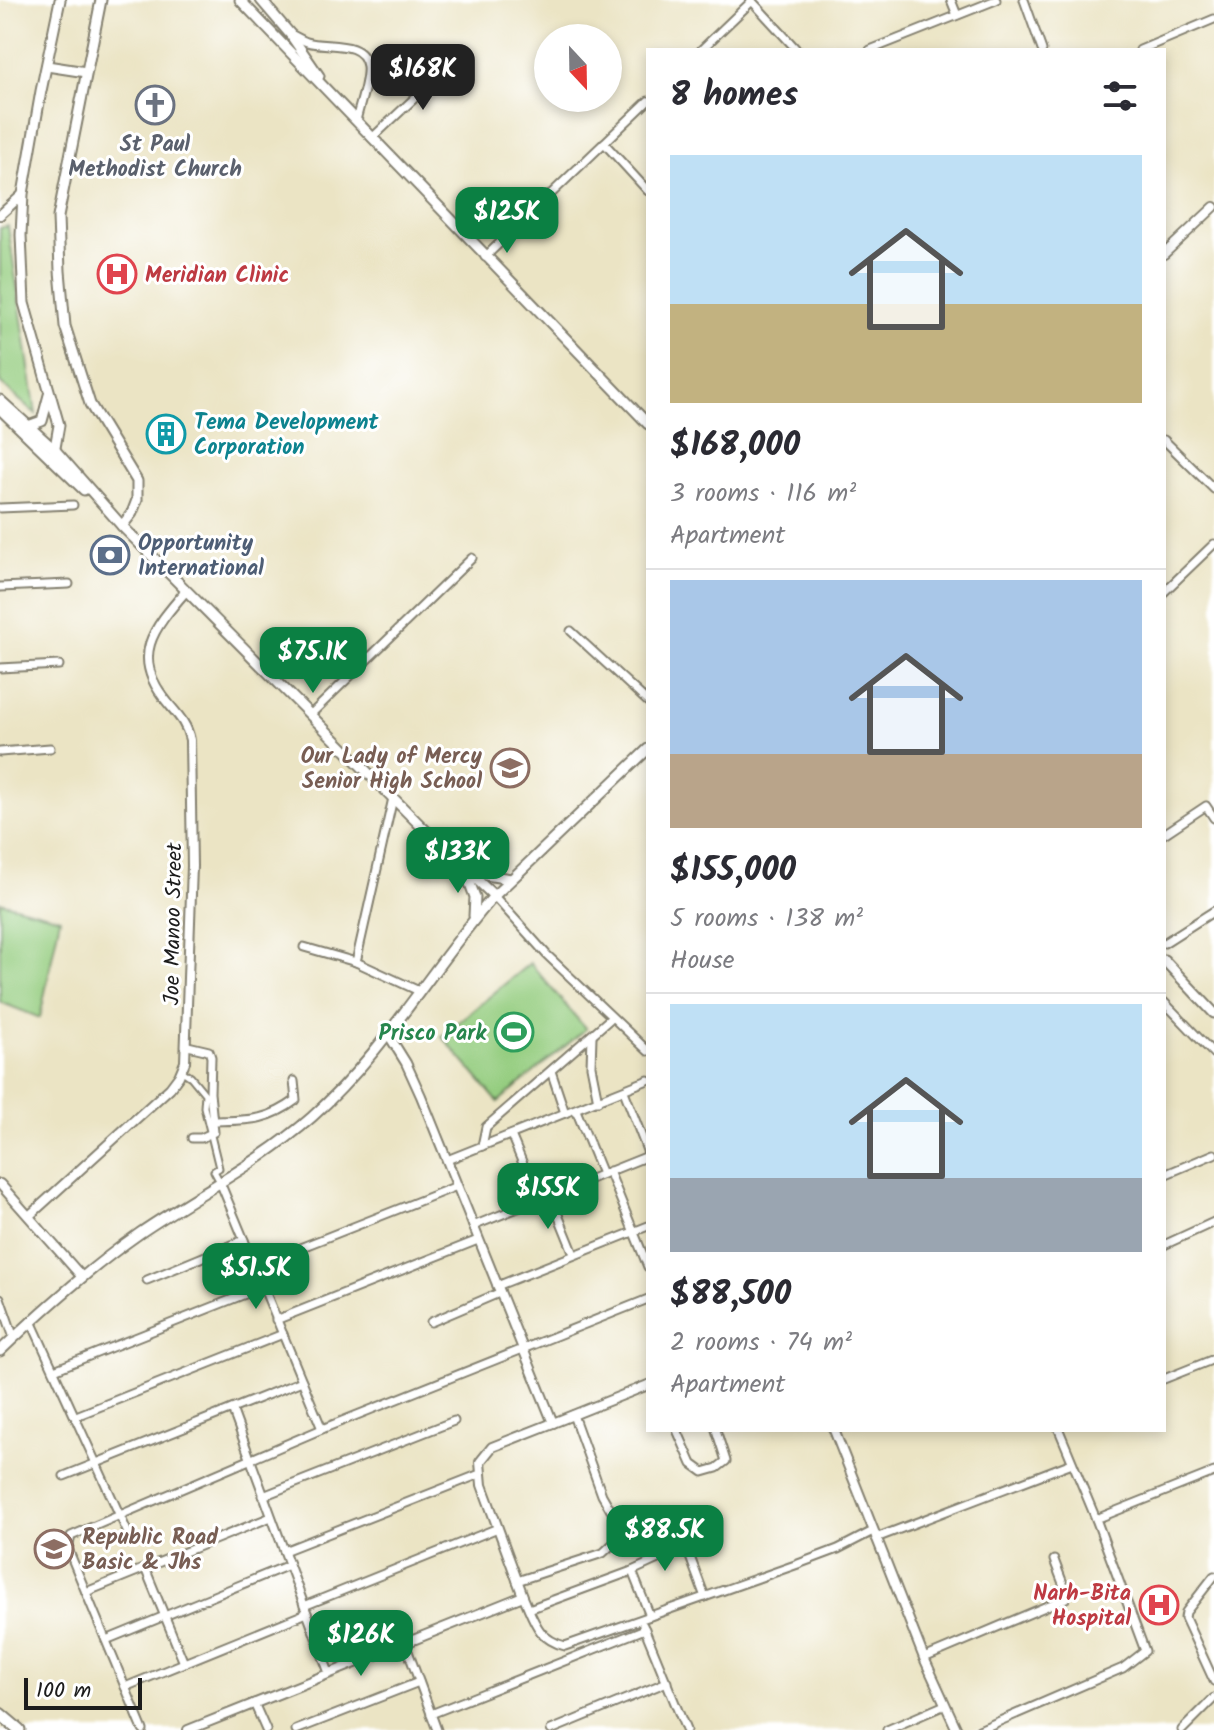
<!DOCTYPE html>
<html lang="en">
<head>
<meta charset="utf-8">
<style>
  :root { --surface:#fff; --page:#f2f2f3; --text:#2b2b33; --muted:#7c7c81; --line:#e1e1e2; --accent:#0b8043 }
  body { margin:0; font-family:Kalam,sans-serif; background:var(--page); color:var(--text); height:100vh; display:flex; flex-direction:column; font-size:30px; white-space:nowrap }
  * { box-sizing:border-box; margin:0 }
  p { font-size:26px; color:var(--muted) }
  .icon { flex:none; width:44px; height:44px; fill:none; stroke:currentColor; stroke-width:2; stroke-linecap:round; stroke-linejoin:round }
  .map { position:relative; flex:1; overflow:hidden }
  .side { position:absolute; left:646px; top:48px; width:520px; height:1384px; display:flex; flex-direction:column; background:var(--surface); border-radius:0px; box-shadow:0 4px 12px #0003 }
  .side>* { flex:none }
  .needle { width:52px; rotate:158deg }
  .fabs { position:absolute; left:534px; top:24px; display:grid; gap:16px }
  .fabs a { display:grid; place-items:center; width:88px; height:88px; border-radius:50%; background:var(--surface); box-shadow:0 4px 12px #0003; font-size:40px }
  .scale { position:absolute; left:24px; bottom:20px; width:118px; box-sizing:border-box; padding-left:8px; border:4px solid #1c1c1c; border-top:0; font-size:22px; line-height:28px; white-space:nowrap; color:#1c1c1c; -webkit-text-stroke:6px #fff; paint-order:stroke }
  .price { position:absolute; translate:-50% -68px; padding:0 18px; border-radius:16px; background:var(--accent); color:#fff; font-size:26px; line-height:52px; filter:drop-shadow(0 2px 4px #0008) }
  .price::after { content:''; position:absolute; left:50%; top:48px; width:24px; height:18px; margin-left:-12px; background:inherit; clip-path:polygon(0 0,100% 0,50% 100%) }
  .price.selected { background:#222; color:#fff }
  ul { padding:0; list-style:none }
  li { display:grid; align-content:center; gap:16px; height:424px; padding:0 24px }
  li+li { border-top:2px solid var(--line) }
  li span { display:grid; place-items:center; height:248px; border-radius:0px; color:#555 }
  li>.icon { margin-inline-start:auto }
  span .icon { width:144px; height:144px; fill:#fffc; stroke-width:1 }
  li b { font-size:34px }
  h2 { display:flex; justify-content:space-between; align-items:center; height:96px; padding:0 24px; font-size:34px }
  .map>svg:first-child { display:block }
  .green { fill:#95cd80; stroke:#58744e; stroke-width:2 }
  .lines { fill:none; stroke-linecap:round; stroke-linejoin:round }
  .pedestrian-casing { stroke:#848070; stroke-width:9 }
  .minor-casing { stroke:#848070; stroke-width:11 }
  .tertiary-casing { stroke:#848070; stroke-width:12 }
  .secondary-casing { stroke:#848070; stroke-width:13 }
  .trunk-casing { stroke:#848070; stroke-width:15 }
  .pedestrian { stroke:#fff; stroke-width:5 }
  .minor { stroke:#fff; stroke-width:7 }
  .tertiary { stroke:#fff; stroke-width:8 }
  .secondary { stroke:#fff; stroke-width:9 }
  .trunk { stroke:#fff; stroke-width:11 }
  .labels { text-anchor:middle; stroke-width:6; stroke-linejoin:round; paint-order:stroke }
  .worship-label { font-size:22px; font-weight:bold; fill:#5b616d; stroke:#fff }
  .health-label { font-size:22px; font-weight:bold; fill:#be3a42; stroke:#fff; text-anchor:start }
  .culture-label { font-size:22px; font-weight:bold; fill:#0d838f; stroke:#fff; text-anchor:start }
  .service-label { font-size:22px; font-weight:bold; fill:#4e5e75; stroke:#fff; text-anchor:start }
  .education-label { font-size:22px; font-weight:bold; fill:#785e54; stroke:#fff; text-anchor:end }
  .street-label { font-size:22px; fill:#1c1c1c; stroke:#fff }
  .leisure-label { font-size:22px; font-weight:bold; fill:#27864d; stroke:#fff; text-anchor:end }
</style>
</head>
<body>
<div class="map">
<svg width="1214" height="1730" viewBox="0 0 1214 1730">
  <rect width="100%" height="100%" fill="#fff"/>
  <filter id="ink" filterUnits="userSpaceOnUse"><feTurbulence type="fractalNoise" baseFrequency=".0125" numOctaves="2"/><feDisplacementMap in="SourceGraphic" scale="16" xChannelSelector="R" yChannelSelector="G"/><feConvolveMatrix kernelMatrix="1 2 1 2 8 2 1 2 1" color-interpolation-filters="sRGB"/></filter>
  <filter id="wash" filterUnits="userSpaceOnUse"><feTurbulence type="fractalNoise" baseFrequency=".006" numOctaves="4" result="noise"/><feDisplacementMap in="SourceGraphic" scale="32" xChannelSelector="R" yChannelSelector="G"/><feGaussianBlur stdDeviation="1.8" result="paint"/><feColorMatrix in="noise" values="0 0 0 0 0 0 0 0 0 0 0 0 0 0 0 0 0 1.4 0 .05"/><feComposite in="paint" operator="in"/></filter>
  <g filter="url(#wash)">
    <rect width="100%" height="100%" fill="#ebe4c4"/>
    <g class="green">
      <polygon points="8,226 36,414 0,383 0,228"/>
      <polygon points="0,902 60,918 40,1018 0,1002"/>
      <polygon points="530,963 586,1029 498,1102 442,1036"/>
    </g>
  </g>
  <g filter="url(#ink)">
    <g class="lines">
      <g class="pedestrian-casing">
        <polyline id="pedestrian" points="182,1071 191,1077 205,1094 204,1107 219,1168 214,1171 220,1182"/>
      </g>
      <g class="minor-casing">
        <g id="minor">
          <polyline points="751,0 797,50"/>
          <polyline points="951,0 957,15"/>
          <polyline points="1024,0 1042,50"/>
          <path d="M290 34C296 36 301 40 307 42 326 48 363 39 367 66 369 80 359 106 356 121"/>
          <polyline points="701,50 752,1"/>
          <polyline points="870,50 996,0"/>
          <polyline points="1140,50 1214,19"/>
          <polyline points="372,138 452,63"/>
          <polyline points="604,143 648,191"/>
          <polyline points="485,257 648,101"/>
          <polyline points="1164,440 1214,489"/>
          <polyline points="0,508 73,505"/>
          <polyline points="0,587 69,584"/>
          <polyline points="1164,592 1214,544"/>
          <polyline points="571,631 648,702"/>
          <polyline points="0,668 59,665"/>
          <polyline points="310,715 472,558"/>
          <polyline points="0,752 50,748"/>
          <polyline points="1164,834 1206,806 1214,818"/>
          <polyline points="494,896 547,955 648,1051"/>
          <polyline points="1164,943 1214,911"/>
          <polyline points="304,947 356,962 393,798"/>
          <polyline points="356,962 419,991"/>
          <polyline points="1164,1002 1214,1054"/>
          <polyline points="592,1036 591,1066 598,1101"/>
          <polyline points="188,1046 209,1051 211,1057 210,1093 214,1132 201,1138 192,1138"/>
          <polyline points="551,1071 565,1113"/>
          <polyline points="624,1091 648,1153"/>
          <polyline points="576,1110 602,1174"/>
          <path d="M212 1121C247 1120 267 1122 296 1100L294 1081"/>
          <polyline points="511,1135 538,1200"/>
          <polyline points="482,1146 486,1127 611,1018"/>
          <polyline points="447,1160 648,1080"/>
          <polyline points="609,1171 648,1267"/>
          <polyline points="1164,1175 1214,1154"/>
          <polyline points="220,1182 322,1429"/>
          <polyline points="550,1195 574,1254"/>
          <polyline points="473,1226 648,1156"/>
          <polyline points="1164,1245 1214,1222"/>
          <polyline points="254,1266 457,1186"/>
          <polyline points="147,1280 244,1240"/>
          <polyline points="497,1286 648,1226"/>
          <polyline points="0,1298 14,1338"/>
          <polyline points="276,1320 478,1240"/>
          <polyline points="31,1321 132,1542"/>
          <polyline points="431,1322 499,1293"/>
          <polyline points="54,1370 263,1287"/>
          <polyline points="1164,1379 1214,1359"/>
          <polyline points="232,1409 329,1673"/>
          <polyline points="573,1415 602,1495 625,1535"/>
          <polyline points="76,1416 283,1334"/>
          <polyline points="677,1430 692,1464 703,1472 717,1468 726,1461 716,1430"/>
          <polyline points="64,1476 302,1381"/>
          <polyline points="263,1496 454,1421"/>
          <polyline points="1096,1519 1214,1472"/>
          <polyline points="876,1538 1072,1463"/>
          <polyline points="284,1551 480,1474"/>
          <polyline points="145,1568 184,1663"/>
          <polyline points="632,1571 686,1546"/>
          <polyline points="1214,1576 1186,1612 1185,1618 1214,1681"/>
          <polyline points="517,1581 603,1553 634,1524 673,1524 680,1530 705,1597"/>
          <polyline points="86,1592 271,1517"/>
          <path d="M523 1596C534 1620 537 1639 565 1646L798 1564 838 1549 873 1531"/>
          <polyline points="304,1606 498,1528"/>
          <polyline points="529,1609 632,1571 650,1616"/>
          <polyline points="643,1625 686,1730"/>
          <polyline points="106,1640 289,1565"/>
          <polyline points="405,1643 437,1730"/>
          <polyline points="924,1658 1066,1598 1067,1594 1054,1560"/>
          <polyline points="125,1687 307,1613"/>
          <polyline points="254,1703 266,1730"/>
          <polyline points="431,1714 645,1629"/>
          <polyline points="143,1730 68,1549 71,1536 322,1429 648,1299"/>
          <polyline points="296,1730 419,1682"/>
          <polyline points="551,1730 667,1682"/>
          <polyline points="887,1730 945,1705"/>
          <polyline points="979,1730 1123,1668 1145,1651 1096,1519 1059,1430"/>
          <polyline points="1182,1730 1214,1698"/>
        </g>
      </g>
      <g class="tertiary-casing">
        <g id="tertiary">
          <polyline points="0,215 23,194"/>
          <polyline points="1164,254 1214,207"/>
          <polyline points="388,1034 406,1063 421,1096 553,1423 648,1385"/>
          <polyline points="0,1184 82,1277"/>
          <path d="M29 1216 170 1088 179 1076 185 1062 192 866 190 740C187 724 178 715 168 703 129 657 153 629 186 591"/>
          <polyline points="834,1430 924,1658 957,1730"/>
          <polyline points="188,1730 523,1596 482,1485 480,1462 492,1447 553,1423"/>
        </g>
      </g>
      <g class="secondary-casing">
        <g id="secondary">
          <polyline points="101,0 58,217 60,271 65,326 90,404 137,481 137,500 132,513 122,526"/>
          <polyline points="240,0 648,424"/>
          <polyline points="261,0 290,34 319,76"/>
          <polyline points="47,66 86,72"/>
          <polyline points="0,400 55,450 122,526 421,826 494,896"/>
          <polyline points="0,409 84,490"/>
          <polyline points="28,426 42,421 49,395"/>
          <polyline points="53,459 59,425 24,303 21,235 23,194 41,91 60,0"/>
          <polyline points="468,869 486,875 511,879"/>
          <polyline points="466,873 475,897 474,916"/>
          <polyline points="1164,960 1214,1013"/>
          <path d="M0 1351C44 1309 90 1268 140 1233 197 1194 260 1163 312 1117 384 1053 431 968 494 896L648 749"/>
        </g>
      </g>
      <g class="trunk-casing">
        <polyline id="trunk" points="0,1714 19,1730"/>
      </g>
      <use href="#pedestrian" class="pedestrian"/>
      <use href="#minor" class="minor"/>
      <use href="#tertiary" class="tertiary"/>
      <use href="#secondary" class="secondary"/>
      <use href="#trunk" class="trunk"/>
    </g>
  </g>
  <defs>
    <g id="church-ring" transform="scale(2)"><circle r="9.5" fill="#fff" stroke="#6b7280" stroke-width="1.5"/><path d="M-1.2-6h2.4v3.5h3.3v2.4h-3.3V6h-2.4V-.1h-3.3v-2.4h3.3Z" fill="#6b7280"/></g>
    <g id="hospital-ring" transform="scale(2)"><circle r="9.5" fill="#fff" stroke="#e0444e" stroke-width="1.5"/><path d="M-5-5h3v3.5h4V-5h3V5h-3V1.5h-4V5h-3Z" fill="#e0444e"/></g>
    <g id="building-ring" transform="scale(2)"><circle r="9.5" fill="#fff" stroke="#0f9aa8" stroke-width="1.5"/><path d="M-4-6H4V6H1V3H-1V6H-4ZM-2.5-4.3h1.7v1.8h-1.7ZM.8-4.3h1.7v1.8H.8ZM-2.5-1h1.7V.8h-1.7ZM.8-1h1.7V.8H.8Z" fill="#0f9aa8"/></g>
    <g id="bank-ring" transform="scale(2)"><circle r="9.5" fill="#fff" stroke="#5c6f8a" stroke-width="1.5"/><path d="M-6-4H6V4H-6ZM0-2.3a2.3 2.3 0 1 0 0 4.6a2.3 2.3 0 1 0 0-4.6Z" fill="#5c6f8a"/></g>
    <g id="school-ring" transform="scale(2)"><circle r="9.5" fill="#fff" stroke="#8d6e63" stroke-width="1.5"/><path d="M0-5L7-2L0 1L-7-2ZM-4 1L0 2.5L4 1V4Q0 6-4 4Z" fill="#8d6e63"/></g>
    <g id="stadium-ring" transform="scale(2)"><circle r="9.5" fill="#fff" stroke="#2e9e5b" stroke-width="1.5"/><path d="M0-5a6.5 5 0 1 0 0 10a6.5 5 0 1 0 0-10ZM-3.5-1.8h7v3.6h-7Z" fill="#2e9e5b"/></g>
  </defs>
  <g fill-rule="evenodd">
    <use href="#church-ring" x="155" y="105"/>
    <use href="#hospital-ring" x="117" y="274"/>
    <use href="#building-ring" x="166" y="434"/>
    <use href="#bank-ring" x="110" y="555"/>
    <use href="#school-ring" x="510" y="768"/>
    <use href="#stadium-ring" x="514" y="1032"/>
    <use href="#school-ring" x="54" y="1549"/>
    <use href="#hospital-ring" x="1159" y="1605"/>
  </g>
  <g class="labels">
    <g class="worship-label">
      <text x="155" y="151">St Paul<tspan x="155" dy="25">Methodist Church</tspan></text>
    </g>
    <g class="health-label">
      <text x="145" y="282">Meridian Clinic</text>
      <text x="1131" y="1600" text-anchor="end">Narh-Bita<tspan x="1131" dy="25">Hospital</tspan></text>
    </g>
    <g class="culture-label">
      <text x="194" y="429">Tema Development<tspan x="194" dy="25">Corporation</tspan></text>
    </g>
    <g class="service-label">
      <text x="138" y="550">Opportunity<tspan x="138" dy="25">International</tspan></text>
    </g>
    <g class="education-label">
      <text x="482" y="763">Our Lady of Mercy<tspan x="482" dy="25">Senior High School</tspan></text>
      <text x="82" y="1544" text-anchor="start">Republic Road<tspan x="82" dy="25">Basic &amp; Jhs</tspan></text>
    </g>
    <g class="street-label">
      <text transform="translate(172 924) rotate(-89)" y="8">Joe Manoo Street</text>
    </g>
    <g class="leisure-label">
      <text x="486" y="1040">Prisco Park</text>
    </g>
  </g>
</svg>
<div class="fabs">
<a><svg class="needle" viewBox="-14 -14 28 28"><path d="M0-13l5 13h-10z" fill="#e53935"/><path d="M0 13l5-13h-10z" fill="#7c7c81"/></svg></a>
</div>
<div class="scale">100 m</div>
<b class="price selected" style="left:423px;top:112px">$168K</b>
<b class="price" style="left:507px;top:255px">$125K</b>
<b class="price" style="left:313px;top:695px">$75.1K</b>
<b class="price" style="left:458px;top:895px">$133K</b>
<b class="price" style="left:548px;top:1231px">$155K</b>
<b class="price" style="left:256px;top:1311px">$51.5K</b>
<b class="price" style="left:665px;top:1573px">$88.5K</b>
<b class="price" style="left:361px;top:1678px">$126K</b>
<section class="side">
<h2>8 homes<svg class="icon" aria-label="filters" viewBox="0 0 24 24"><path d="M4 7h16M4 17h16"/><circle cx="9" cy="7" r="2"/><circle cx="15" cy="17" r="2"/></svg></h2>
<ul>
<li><span style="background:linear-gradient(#bfe0f5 60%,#c2b280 0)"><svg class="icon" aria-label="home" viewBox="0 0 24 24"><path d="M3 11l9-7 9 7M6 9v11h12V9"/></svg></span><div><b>$168,000</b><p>3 rooms · 116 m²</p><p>Apartment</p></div></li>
<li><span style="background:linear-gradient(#a9c7e8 70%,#b9a48a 0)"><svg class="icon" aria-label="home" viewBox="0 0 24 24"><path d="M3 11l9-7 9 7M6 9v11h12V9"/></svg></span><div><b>$155,000</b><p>5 rooms · 138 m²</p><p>House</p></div></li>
<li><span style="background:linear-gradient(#bfe0f5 70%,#9aa5b1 0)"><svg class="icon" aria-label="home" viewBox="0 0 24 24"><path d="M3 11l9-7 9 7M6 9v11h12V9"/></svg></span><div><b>$88,500</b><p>2 rooms · 74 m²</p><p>Apartment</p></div></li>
</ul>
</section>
</div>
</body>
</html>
